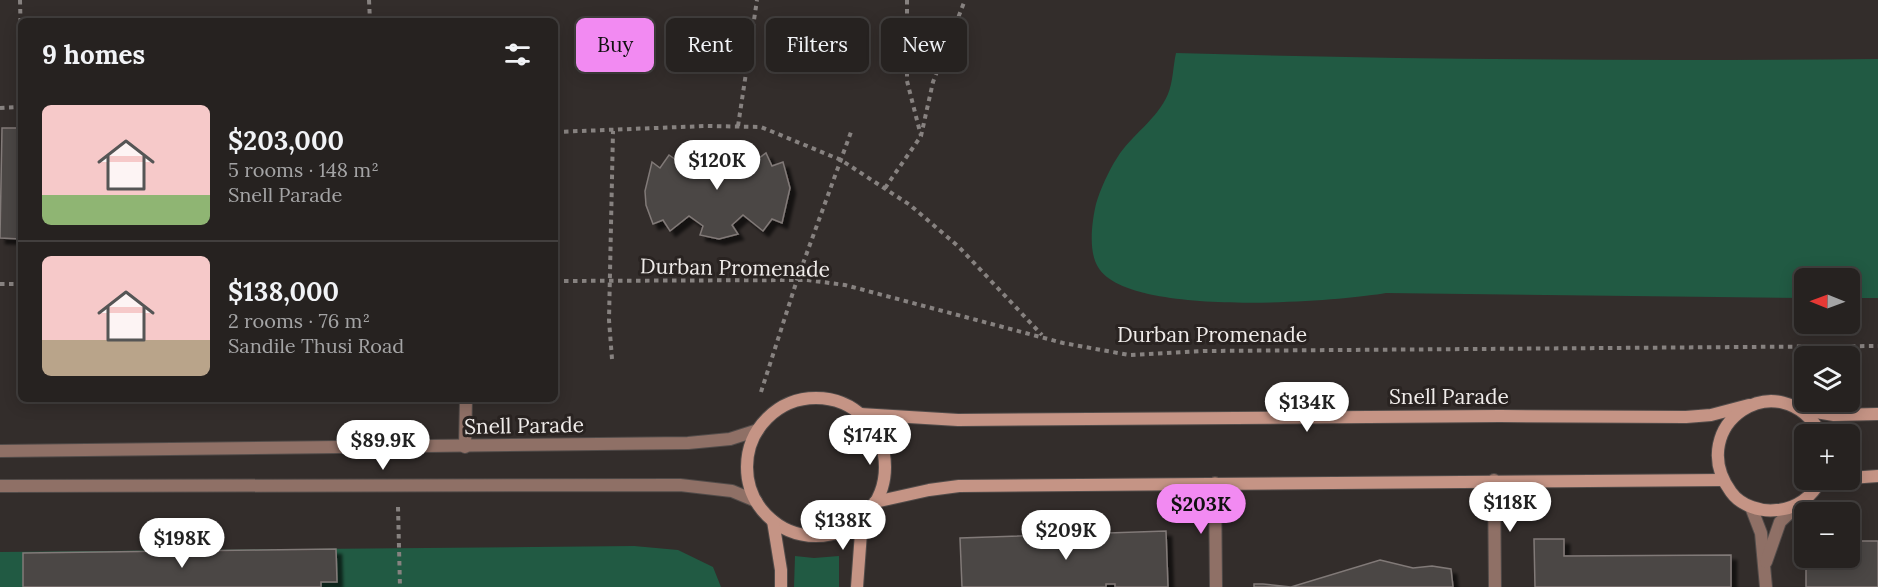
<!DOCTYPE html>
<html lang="en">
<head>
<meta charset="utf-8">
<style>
  :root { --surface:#262220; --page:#2e2a29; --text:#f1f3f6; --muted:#a4a4a5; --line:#423f3e; --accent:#f28af2 }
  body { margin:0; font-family:Lora,serif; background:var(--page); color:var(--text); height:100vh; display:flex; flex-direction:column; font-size:22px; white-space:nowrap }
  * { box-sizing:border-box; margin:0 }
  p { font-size:20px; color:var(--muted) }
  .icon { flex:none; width:33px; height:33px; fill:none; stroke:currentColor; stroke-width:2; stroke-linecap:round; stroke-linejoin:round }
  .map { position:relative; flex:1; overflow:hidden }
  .details { position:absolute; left:18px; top:18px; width:540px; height:384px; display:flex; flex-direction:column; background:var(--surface); border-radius:9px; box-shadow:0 3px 15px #0003,0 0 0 2px var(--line) }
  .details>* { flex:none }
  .hud { position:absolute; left:576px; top:18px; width:570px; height:54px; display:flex; gap:12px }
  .needle { width:39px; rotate:271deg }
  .tools { position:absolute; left:1794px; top:268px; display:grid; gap:12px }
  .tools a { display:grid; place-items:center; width:66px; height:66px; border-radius:9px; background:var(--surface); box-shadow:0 3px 15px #0003,0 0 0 2px var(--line); font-size:30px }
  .price { position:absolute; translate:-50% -51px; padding:0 14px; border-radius:21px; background:#fff; color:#222; font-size:20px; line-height:39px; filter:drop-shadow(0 2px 3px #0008) }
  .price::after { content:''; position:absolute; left:50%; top:36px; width:18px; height:14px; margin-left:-9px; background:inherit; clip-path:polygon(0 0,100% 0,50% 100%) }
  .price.selected { background:var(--accent); color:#111 }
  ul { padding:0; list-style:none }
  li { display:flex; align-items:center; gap:18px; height:150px; padding:0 24px }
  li+li { border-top:2px solid var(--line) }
  li span { display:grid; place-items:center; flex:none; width:168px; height:120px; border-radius:9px; color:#555 }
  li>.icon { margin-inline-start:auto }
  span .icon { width:72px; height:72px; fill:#fffc; stroke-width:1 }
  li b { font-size:26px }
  h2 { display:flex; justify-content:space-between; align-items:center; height:72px; padding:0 24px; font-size:26px }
  .tag { padding:0 21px; border-radius:9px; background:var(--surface); box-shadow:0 3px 15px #0003,0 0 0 2px var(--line); font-size:21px; line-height:54px }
  .tag.selected { background:var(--accent); color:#111 }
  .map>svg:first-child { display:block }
  .green { fill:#215a43 }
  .building { fill:#4c4644; stroke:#817a78; stroke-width:1.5; filter:url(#shadow) }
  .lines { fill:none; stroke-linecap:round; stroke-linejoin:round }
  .lane-casing { stroke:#514b49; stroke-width:14 }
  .street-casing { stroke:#514b49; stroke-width:14 }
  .secondary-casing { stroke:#514b49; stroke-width:14 }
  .path { stroke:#878280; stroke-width:4; stroke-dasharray:4.5 4.5; stroke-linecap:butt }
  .lane { stroke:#8f7066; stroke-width:12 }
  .street { stroke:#8f7066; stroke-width:12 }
  .secondary { stroke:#c59485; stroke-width:12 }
  .labels { text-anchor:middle; stroke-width:6; stroke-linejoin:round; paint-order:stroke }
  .street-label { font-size:21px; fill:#efebe9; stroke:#292321 }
</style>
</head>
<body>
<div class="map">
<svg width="1878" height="587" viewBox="0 0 1878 587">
  <defs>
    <filter id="shadow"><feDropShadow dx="5.5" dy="5.5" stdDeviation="1.5" flood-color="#0009"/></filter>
  </defs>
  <rect width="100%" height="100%" fill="#332d2b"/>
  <g class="green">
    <path d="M1176 53C1410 60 1644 61 1878 59V298H1850V279H1804V298L1386 293C1334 302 1127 318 1098 267 1088 251 1092 221 1096 204 1100 190 1109 170 1117 158 1131 135 1157 120 1168 94 1173 82 1173 66 1176 53Z"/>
    <polygon points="634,546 678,550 713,567 721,587 0,587 0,552"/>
    <polygon points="795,556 814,558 839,556 839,587 794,587"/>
  </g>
  <g class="building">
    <polygon points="2,128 21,128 21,239 0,238"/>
    <polygon points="719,146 745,154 752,163 766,153 772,166 783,162 790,188 782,223 772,219 763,231 743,215 732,225 738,234 719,239 700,235 703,226 689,216 670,231 663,220 653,224 646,205 645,191 652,162 660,168 669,155 682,164 699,150"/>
    <polygon points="1166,531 1168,587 1115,587 1115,584 1106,584 1106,587 962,587 960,538"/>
    <polygon points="1534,539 1564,539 1564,556 1731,555 1731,587 1535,587"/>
    <polygon points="1850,541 1878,541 1878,587 1806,587 1806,558 1850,558"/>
    <polygon points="336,549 337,582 321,582 321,587 23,587 23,553"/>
    <polygon points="1380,560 1413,568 1432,566 1451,569 1453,587 1254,587 1254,584 1263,584 1291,587"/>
  </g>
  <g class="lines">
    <g class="lane-casing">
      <polyline id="lane" points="465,447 466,399"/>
    </g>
    <g class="street-casing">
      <g id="street">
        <polyline points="0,451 688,443 730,439 758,430"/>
        <polyline points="1494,480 1495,587"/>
        <polyline points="1215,483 1216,587"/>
        <polyline points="0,486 680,485 732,491 756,501"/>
        <polyline points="1751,507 1761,533 1766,587"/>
        <polyline points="1766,562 1780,522 1798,505"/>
      </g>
    </g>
    <g class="secondary-casing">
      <g id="secondary">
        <circle cx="816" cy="467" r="69"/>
        <polyline points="1804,410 1834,415 1878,414"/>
        <polyline points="860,414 958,420 1500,416 1686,417 1711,415 1749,405"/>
        <polyline points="1850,478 1878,476"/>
        <path d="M1820 480C1813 497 1795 509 1777 510 1761 512 1741 506 1731 492 1683 426 1779 359 1822 435"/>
        <polyline points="875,502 929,490 959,486 1722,480"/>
        <polyline points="773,521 781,570 781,587"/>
        <polyline points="857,587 862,519"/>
      </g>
    </g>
    <g class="path">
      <polyline points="20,0 21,43"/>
      <polyline points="369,0 370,21"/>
      <polyline points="907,0 907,81 921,136"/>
      <polyline points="0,108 21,107"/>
      <polyline points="738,126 757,0"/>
      <polyline points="555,132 706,126 761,127 841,160 910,205 959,247 1042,335"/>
      <polyline points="885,188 921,136 933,82 965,0"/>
      <polyline points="555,281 807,280 845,285 1063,343 1129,355 1205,351 1878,346"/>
      <polyline points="0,284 21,284"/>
      <polyline points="612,359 609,320 613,131"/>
      <polyline points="761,392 797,280 851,132"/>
      <polyline points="398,507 400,587"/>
    </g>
    <use href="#lane" class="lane"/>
    <use href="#street" class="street"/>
    <use href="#secondary" class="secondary"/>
  </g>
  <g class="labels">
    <g class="street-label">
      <text transform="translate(735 268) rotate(1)" y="7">Durban Promenade</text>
      <text x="1212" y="342">Durban Promenade</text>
      <text x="1449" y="404">Snell Parade</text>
      <text transform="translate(524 426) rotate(-1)" y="7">Snell Parade</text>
    </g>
  </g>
</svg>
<div class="tools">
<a><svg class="needle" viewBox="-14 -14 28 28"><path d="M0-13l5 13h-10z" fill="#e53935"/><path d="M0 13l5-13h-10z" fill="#a4a4a5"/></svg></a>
<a><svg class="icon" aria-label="layers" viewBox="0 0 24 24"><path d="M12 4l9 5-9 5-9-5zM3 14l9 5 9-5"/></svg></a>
<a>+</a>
<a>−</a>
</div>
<b class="price" style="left:717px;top:191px">$120K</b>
<b class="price" style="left:1307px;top:433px">$134K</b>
<b class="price" style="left:870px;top:466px">$174K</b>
<b class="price" style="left:383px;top:471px">$89.9K</b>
<b class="price" style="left:1510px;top:533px">$118K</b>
<b class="price selected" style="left:1201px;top:535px">$203K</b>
<b class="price" style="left:843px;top:551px">$138K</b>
<b class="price" style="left:1066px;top:561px">$209K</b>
<b class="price" style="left:182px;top:569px">$198K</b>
<div class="hud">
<a class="tag selected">Buy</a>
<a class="tag">Rent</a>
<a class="tag">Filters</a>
<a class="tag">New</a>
</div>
<section class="details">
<h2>9 homes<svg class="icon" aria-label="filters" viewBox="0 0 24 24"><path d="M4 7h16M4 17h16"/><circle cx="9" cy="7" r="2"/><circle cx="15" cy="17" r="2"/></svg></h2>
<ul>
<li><span style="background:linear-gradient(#f6c9c9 75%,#8fb573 0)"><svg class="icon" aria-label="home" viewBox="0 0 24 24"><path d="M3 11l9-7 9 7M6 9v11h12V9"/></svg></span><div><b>$203,000</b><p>5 rooms · 148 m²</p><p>Snell Parade</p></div></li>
<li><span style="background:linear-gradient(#f6c9c9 70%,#b9a48a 0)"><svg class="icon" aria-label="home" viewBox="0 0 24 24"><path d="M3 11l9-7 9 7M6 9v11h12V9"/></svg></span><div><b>$138,000</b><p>2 rooms · 76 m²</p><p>Sandile Thusi Road</p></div></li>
</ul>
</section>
</div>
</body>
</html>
